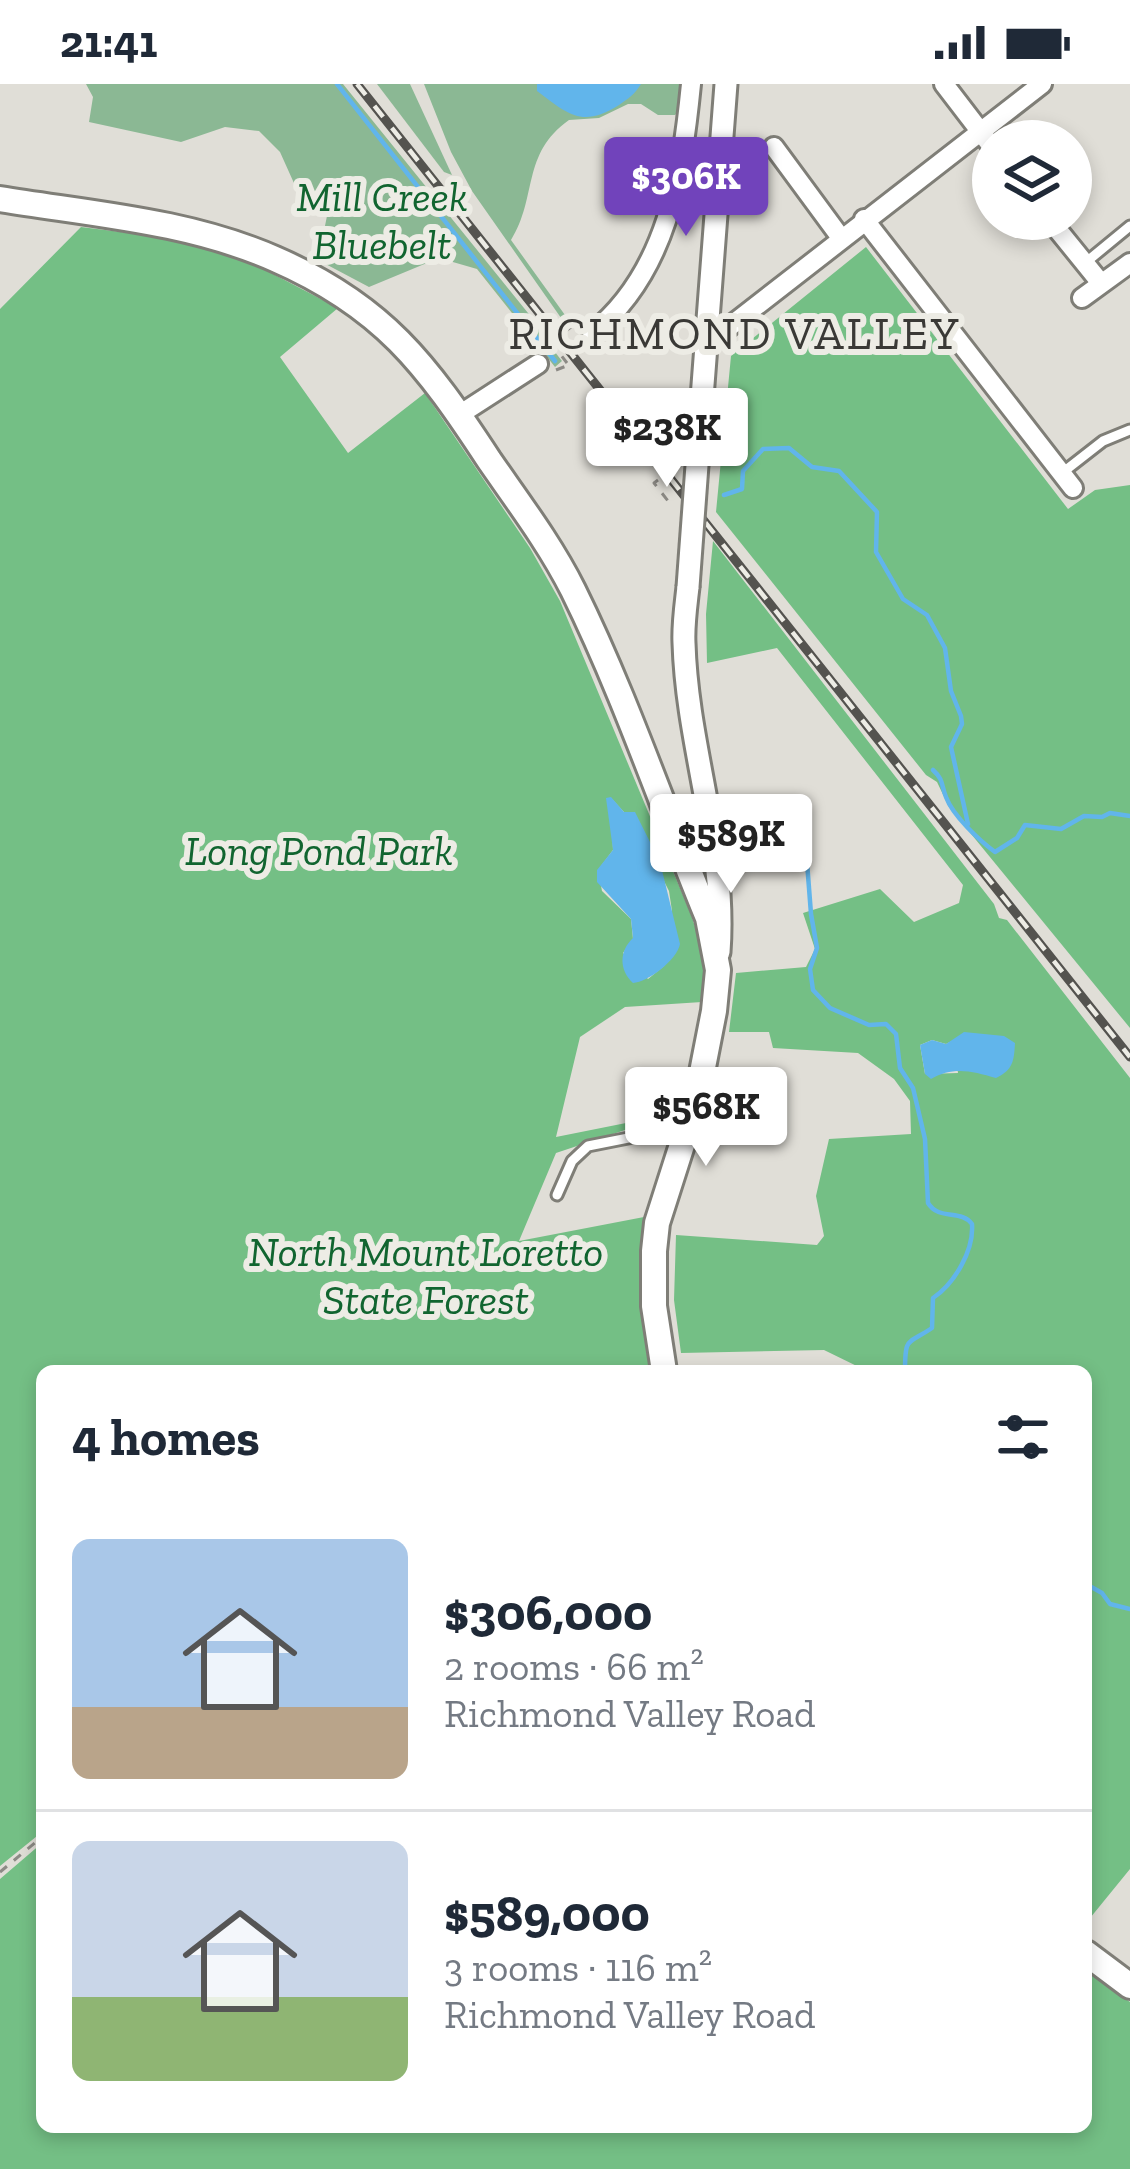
<!DOCTYPE html>
<html lang="en">
<head>
<meta charset="utf-8">
<style>
  :root { --surface:#fff; --page:#f2f2f3; --text:#1f2937; --muted:#747a83; --line:#e0e1e3; --accent:#7143bb }
  body { margin:0; font-family:"Zilla Slab",serif; background:var(--page); color:var(--text); height:100vh; display:flex; flex-direction:column; font-size:45px; white-space:nowrap }
  * { box-sizing:border-box; margin:0 }
  p { font-size:39px; color:var(--muted) }
  .icon { flex:none; width:66px; height:66px; fill:none; stroke:currentColor; stroke-width:2; stroke-linecap:round; stroke-linejoin:round }
  .map { position:relative; flex:1; overflow:hidden }
  .details { position:absolute; left:36px; top:1281px; width:1056px; height:768px; display:flex; flex-direction:column; background:var(--surface); border-radius:18px; box-shadow:0 6px 18px #0003 }
  .details>* { flex:none }
  .controls { position:absolute; left:972px; top:36px; display:grid; gap:24px }
  .controls a { display:grid; place-items:center; width:120px; height:120px; border-radius:50%; background:var(--surface); box-shadow:0 6px 18px #0003; font-size:60px }
  .price { position:absolute; translate:-50% -102px; padding:0 27px; border-radius:12px; background:#fff; color:#222; font-size:39px; line-height:78px; filter:drop-shadow(0 3px 6px #0008) }
  .price::after { content:''; position:absolute; left:50%; top:72px; width:36px; height:27px; margin-left:-18px; background:inherit; clip-path:polygon(0 0,100% 0,50% 100%) }
  .price.current { background:var(--accent); color:#fff }
  ul { padding:0; list-style:none }
  li { display:flex; align-items:center; gap:36px; height:300px; padding:0 36px }
  li+li { border-top:3px solid var(--line) }
  li span { display:grid; place-items:center; flex:none; width:336px; height:240px; border-radius:18px; color:#555 }
  li>.icon { margin-inline-start:auto }
  span .icon { width:144px; height:144px; fill:#fffc; stroke-width:1 }
  li b { font-size:51px }
  h2 { display:flex; justify-content:space-between; align-items:center; height:144px; padding:0 36px; font-size:51px }
  .status { display:flex; justify-content:space-between; align-items:center; height:84px; padding:0 60px; background:var(--surface); direction:ltr }
  .status svg { height:33px; fill:currentColor }
  .map>svg:first-child { display:block }
  .green { fill:#8bb894 }
  .forest { fill:#74bf85; fill-rule:evenodd }
  .water { fill:#61b5eb }
  .lines { fill:none; stroke-linecap:round; stroke-linejoin:round }
  .stream { stroke:#61b5eb; stroke-width:4.5 }
  .service-casing { stroke:#7f7e77; stroke-width:15 }
  .minor-casing { stroke:#7f7e77; stroke-width:24 }
  .tertiary-casing { stroke:#7f7e77; stroke-width:27 }
  .secondary-casing { stroke:#7f7e77; stroke-width:30 }
  .path { stroke:#8c8a85; stroke-width:3; stroke-dasharray:9 9; stroke-linecap:butt }
  .service { stroke:#fff; stroke-width:9 }
  .minor { stroke:#fff; stroke-width:18 }
  .tertiary { stroke:#fff; stroke-width:21 }
  .secondary { stroke:#fff; stroke-width:24 }
  .rail-casing { stroke:#54534f; stroke-width:9 }
  .rail { stroke:#edece5; stroke-width:4.5; stroke-dasharray:14; stroke-linecap:butt }
  .tertiary-bridge-casing { stroke:#7f7e77; stroke-width:27; stroke-linecap:butt }
  .path-bridge { stroke:#8c8a85; stroke-width:3; stroke-dasharray:9 9; stroke-linecap:butt }
  .tertiary-bridge { stroke:#fff; stroke-width:21 }
  .labels { text-anchor:middle; stroke-width:12; stroke-linejoin:round; paint-order:stroke }
  .park-label { font-size:42px; font-style:italic; fill:#116530; stroke:#edece5 }
  .neighbourhood-label { font-size:45px; letter-spacing:3px; fill:#3a3936; stroke:#edece5 }
</style>
</head>
<body>
<div class="status"><b>21:41</b><svg viewBox="0 0 49 12"><path d="M0 12V9h3v3zM5 12V6h3v6zM10 12V3h3v9zM15 12V0h3v12zM26 1h20v11H26zM47 4h2v5h-2z"/></svg></div>
<div class="map">
<svg width="1130" height="2085" viewBox="0 0 1130 2085">
  <rect width="100%" height="100%" fill="#e0ded7"/>
  <g class="green">
    <polygon points="86,0 343,0 549,255 547,258 562,277 555,283 477,185 439,174 369,203 318,176 327,132 302,117 280,68 259,47 225,43 181,58 89,38 93,13"/>
    <polygon points="377,0 410,0 452,91 444,88"/>
    <path d="M424 0H681L679 27 675 31H658L641 20H628L599 34 569 36C521 70 538 113 511 156L570 238 566 241 472 107 451 68Z"/>
  </g>
  <g class="forest">
    <path d="M81 143 177 155 252 179 338 224 280 273 348 369 425 309 530 464 560 517 690 828C701 857 707 885 702 918L625 923 580 953 556 1053 631 1038 628 1045 556 1069 519 1157 644 1133 641 1197 655 1287H42V1748L0 1782V225ZM611 714 624 728H629L669 807 672 827 664 882 648 895 623 869 633 855 631 835 602 807 598 786 613 766Z"/>
    <polygon points="866,163 1068,425 1095,406 1130,401 1130,944 949,723 937,698 926,691 716,428 731,272"/>
    <path d="M713 457 994 820 999 834 1007 836 1130 994V1785L1086 1839V1287H867L824 1266 681 1269 674 1216 676 1151 817 1161 824 1152 816 1112 829 1055 911 1050 910 1017 894 995 858 969 773 964 769 948H729L736 889 806 883 815 865 803 829 880 805 914 838 959 819 963 801 777 564 707 579 706 530ZM932 956 946 960 954 956 958 989 925 990 920 961Z"/>
    <polygon points="42,1759 42,2043 1086,2043 1086,1885 1130,1918 1130,2085 0,2085 0,1795"/>
  </g>
  <g class="water">
    <path d="M537 0H641C634 11 629 14 619 21 582 44 569 31 537 7Z"/>
    <path d="M611 713 624 728H635L660 778 680 860C677 876 648 898 633 899 619 886 619 867 633 854L631 835 597 798V786L613 766 606 714Z"/>
    <path d="M964 948 1004 952 1015 959C1014 977 1013 986 996 994 972 987 953 982 931 995L925 990 920 961 932 956 946 960Z"/>
  </g>
  <g class="lines">
    <g class="stream">
      <polyline points="337,0 555,277"/>
      <polyline points="724,411 742,405 743,387 763,365 789,364 812,383 839,387 877,428 876,468 903,515 927,531 945,564 951,607 961,632 962,640 951,663 968,740"/>
      <path d="M933 686C944 696 941 701 946 713 953 732 980 757 995 768L1017 754 1025 741 1061 745 1084 732 1102 733 1110 729 1130 732"/>
      <path d="M803 726 811 830 817 864 810 885 813 906 830 924 869 941 886 940 896 950 900 984 913 1004 925 1055 928 1119C939 1137 961 1125 972 1140 974 1167 954 1200 933 1214L932 1244C907 1261 905 1252 905 1287"/>
      <polyline points="1086,1500 1102,1509 1110,1520 1130,1525"/>
    </g>
    <g class="service-casing">
      <g id="service">
        <polyline points="1085,179 1130,142"/>
        <polyline points="1062,389 1103,357 1130,346"/>
        <polyline points="557,1111 572,1077 588,1062 684,1043"/>
      </g>
    </g>
    <g class="minor-casing">
      <g id="minor">
        <polyline points="944,0 993,64"/>
        <polyline points="774,63 841,154"/>
        <polyline points="864,135 1073,404"/>
        <polyline points="1049,135 1100,198"/>
        <polyline points="1082,214 1130,179"/>
        <path d="M592 249C667 189 682 91 691 0"/>
        <polyline points="706,261 1042,0"/>
        <polyline points="459,331 538,280"/>
      </g>
    </g>
    <g class="tertiary-casing">
      <g id="tertiary">
        <polyline points="702,314 726,0"/>
        <path d="M688 503C686 521 683 541 684 559 687 664 727 763 719 868"/>
      </g>
    </g>
    <g class="secondary-casing">
      <g id="secondary">
        <path d="M0 115C92 130 189 137 275 175 383 222 426 280 489 376 518 418 550 460 573 506 625 611 663 725 708 834L718 886 714 927 697 1014 657 1139 654 1167V1222L664 1287"/>
        <polyline points="1086,1869 1130,1902"/>
      </g>
    </g>
    <g class="path">
      <polyline points="551,258 567,279"/>
      <polyline points="556,286 569,281"/>
      <polyline points="656,344 676,364"/>
      <polyline points="658,396 654,399 672,422"/>
      <polyline points="0,1788 42,1753"/>
    </g>
    <use href="#service" class="service"/>
    <use href="#minor" class="minor"/>
    <use href="#tertiary" class="tertiary"/>
    <use href="#secondary" class="secondary"/>
    <g class="rail-casing">
      <polyline id="rail" points="357,0 1130,973"/>
    </g>
    <use href="#rail" class="rail"/>
    <g class="tertiary-bridge-casing">
      <polyline id="tertiary-bridge" points="688,503 702,314"/>
    </g>
    <polyline class="path-bridge" points="551,258 571,243"/>
    <use href="#tertiary-bridge" class="tertiary-bridge"/>
  </g>
  <g class="labels">
    <g class="park-label">
      <text x="382" y="127">Mill Creek<tspan x="382" dy="48">Bluebelt</tspan></text>
      <text x="319" y="781">Long Pond Park</text>
      <text x="426" y="1182">North Mount Loretto<tspan x="426" dy="48">State Forest</tspan></text>
    </g>
    <g class="neighbourhood-label">
      <text x="735" y="265">RICHMOND VALLEY</text>
    </g>
  </g>
</svg>
<div class="controls">
<a><svg class="icon" aria-label="layers" viewBox="0 0 24 24"><path d="M12 4l9 5-9 5-9-5zM3 14l9 5 9-5"/></svg></a>
</div>
<b class="price current" style="left:686px;top:155px">$306K</b>
<b class="price" style="left:667px;top:406px">$238K</b>
<b class="price" style="left:731px;top:812px">$589K</b>
<b class="price" style="left:706px;top:1085px">$568K</b>
<section class="details">
<h2>4 homes<svg class="icon" aria-label="filters" viewBox="0 0 24 24"><path d="M4 7h16M4 17h16"/><circle cx="9" cy="7" r="2"/><circle cx="15" cy="17" r="2"/></svg></h2>
<ul>
<li><span style="background:linear-gradient(#a9c7e8 70%,#b9a48a 0)"><svg class="icon" aria-label="home" viewBox="0 0 24 24"><path d="M3 11l9-7 9 7M6 9v11h12V9"/></svg></span><div><b>$306,000</b><p>2 rooms · 66 m²</p><p>Richmond Valley Road</p></div></li>
<li><span style="background:linear-gradient(#c9d6e8 65%,#8fb573 0)"><svg class="icon" aria-label="home" viewBox="0 0 24 24"><path d="M3 11l9-7 9 7M6 9v11h12V9"/></svg></span><div><b>$589,000</b><p>3 rooms · 116 m²</p><p>Richmond Valley Road</p></div></li>
</ul>
</section>
</div>
</body>
</html>
